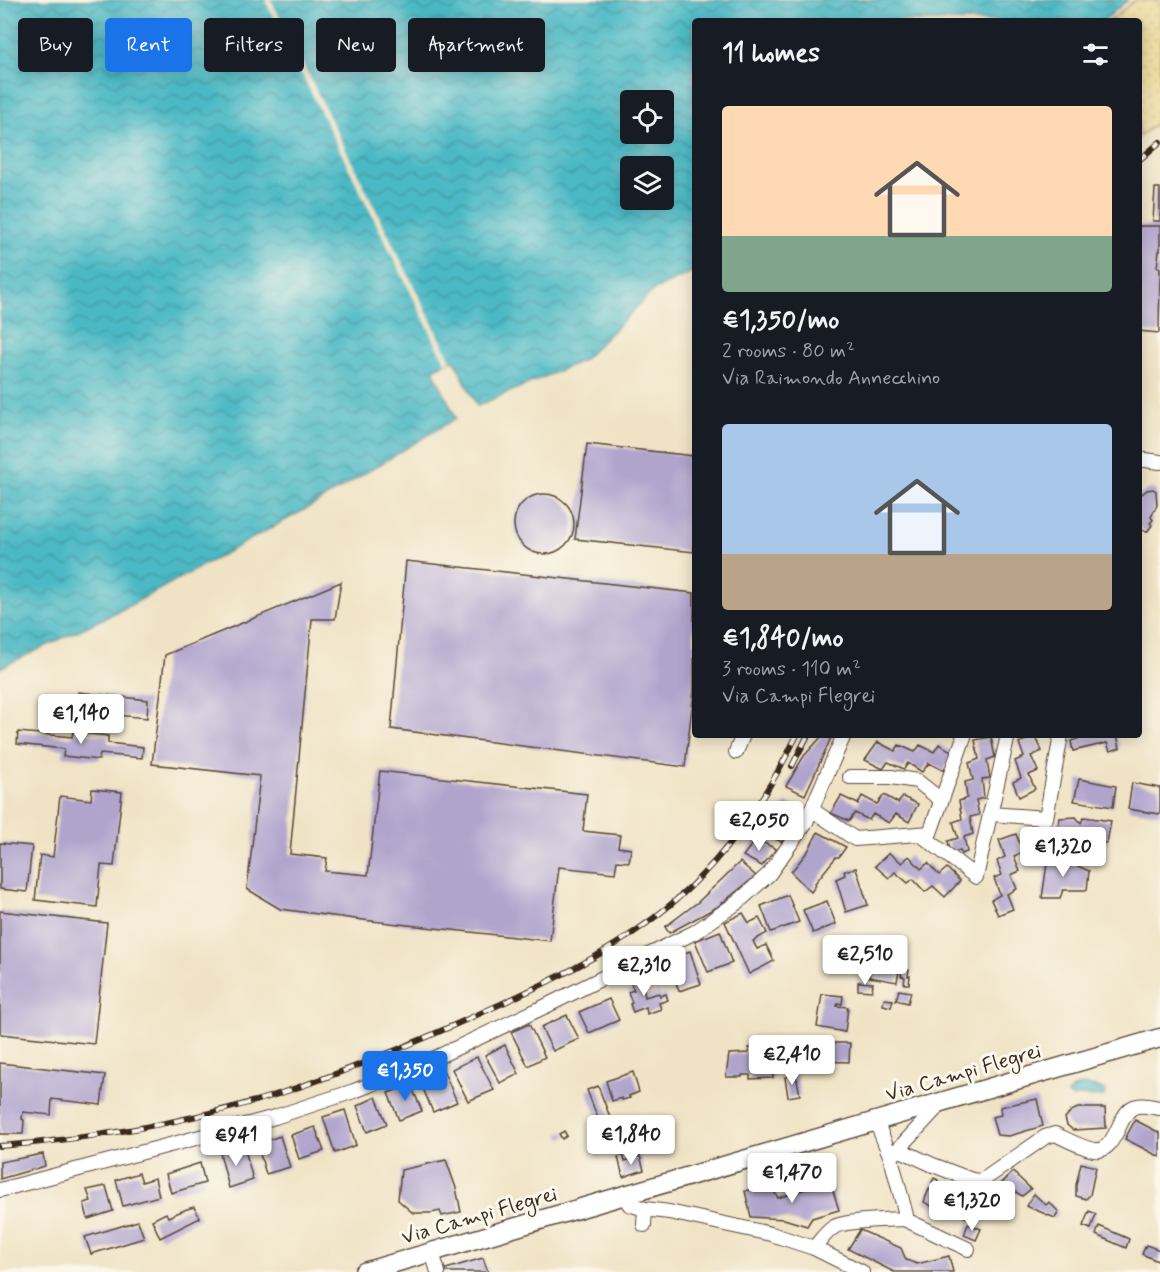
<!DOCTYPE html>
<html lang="en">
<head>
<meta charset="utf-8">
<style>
  :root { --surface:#171b24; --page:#20242c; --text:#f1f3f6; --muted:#9ea1a6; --accent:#1a73e8 }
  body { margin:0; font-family:Mynerve,sans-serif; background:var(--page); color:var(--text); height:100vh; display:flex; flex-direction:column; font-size:22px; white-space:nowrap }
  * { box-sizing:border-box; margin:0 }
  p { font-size:20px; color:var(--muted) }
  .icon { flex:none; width:33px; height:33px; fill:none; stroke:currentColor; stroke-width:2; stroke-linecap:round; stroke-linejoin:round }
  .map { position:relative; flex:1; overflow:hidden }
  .details { position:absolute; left:692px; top:18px; width:450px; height:720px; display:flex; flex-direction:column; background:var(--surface); border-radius:6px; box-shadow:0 3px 15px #0003 }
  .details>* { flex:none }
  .hud { position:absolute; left:18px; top:18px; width:570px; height:54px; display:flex; gap:12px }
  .controls { position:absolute; left:620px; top:90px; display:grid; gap:12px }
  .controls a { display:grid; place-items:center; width:54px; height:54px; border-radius:6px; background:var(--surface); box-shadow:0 3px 15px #0003; font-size:30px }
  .price { position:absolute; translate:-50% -51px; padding:0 14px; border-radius:6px; background:#fff; color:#222; font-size:20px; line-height:39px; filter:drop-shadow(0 2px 3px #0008) }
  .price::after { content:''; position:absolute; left:50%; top:36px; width:18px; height:14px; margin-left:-9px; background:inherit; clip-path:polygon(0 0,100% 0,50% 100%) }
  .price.current { background:var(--accent); color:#fff }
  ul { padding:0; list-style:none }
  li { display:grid; align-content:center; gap:12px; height:318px; padding:0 30px }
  li span { display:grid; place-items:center; height:186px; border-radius:6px; color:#555 }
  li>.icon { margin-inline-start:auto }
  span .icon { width:108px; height:108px; fill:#fffc; stroke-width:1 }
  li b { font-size:26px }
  h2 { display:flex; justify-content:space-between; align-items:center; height:72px; padding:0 30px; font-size:26px }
  .chip { padding:0 21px; border-radius:6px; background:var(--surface); box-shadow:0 3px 15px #0003; font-size:21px; line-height:54px }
  .chip.current { background:var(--accent); color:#fff }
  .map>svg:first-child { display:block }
  .sand { fill:url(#sand-dots); stroke:#94825e; stroke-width:1.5 }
  .water { fill:url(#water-waves); stroke:#437272; stroke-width:1.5; fill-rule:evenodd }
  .pier { fill:#f0e3c5 }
  .building { fill:#b0a4cd }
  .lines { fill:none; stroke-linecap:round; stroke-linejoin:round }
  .minor-casing { stroke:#564637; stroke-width:16 }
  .major-casing { stroke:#564637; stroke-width:21 }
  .minor { stroke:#fff; stroke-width:14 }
  .major { stroke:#fff; stroke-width:18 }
  .rail-casing { stroke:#3b2a1e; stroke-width:6 }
  .rail { stroke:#fbf7ec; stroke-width:4; stroke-dasharray:11; stroke-linecap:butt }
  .labels { text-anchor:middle; stroke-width:6; stroke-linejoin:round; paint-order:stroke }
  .street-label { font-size:21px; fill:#3b2a1e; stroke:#fbf7ec }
</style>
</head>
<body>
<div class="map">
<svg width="1160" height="1272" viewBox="0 0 1160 1272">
  <defs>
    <pattern id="sand-dots" width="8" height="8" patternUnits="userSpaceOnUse" patternTransform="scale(1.5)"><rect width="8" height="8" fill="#eeda9e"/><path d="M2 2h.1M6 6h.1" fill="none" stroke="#cdbb88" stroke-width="1.8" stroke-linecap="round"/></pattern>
    <pattern id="water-waves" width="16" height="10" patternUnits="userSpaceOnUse" patternTransform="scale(1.5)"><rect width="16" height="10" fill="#4bb9c5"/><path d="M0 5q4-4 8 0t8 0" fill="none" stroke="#40979f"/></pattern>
  </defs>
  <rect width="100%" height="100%" fill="#fbf7ec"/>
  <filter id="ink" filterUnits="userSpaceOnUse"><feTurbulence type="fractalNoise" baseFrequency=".0167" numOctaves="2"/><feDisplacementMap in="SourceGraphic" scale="12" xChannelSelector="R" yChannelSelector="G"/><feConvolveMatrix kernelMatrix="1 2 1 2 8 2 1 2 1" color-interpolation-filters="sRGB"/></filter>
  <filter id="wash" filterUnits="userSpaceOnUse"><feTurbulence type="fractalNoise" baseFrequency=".008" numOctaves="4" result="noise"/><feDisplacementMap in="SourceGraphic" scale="24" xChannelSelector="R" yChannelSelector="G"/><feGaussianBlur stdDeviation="1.35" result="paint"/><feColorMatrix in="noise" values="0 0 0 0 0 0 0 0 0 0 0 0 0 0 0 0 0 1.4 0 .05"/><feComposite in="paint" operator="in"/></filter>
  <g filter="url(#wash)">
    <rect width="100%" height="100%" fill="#f0e3c5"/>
    <polygon class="sand" points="1135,0 1160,0 1160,120 1139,137 1138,21 1110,21"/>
    <g class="water">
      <path d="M0 0H1128L1103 21H694V271L654 290 583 360 477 406 454 359 433 370 456 418 313 505 125 608 0 668ZM630 100H663V134H630ZM630 166H663V200H630Z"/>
      <polygon points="1083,1085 1097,1087 1106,1091 1103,1097 1079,1096 1073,1098 1067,1094 1073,1088"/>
    </g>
    <polygon class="pier" points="265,0 271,0 451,361 446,363"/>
    <g id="blocks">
      <g class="building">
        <polygon points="1155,188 1160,188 1160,221 1153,221"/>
        <polygon points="1138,226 1160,226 1160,251 1159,251 1157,267 1160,268 1159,333 1138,331"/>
        <polygon points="587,444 694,456 694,552 575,539"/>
        <polygon points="1153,489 1156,491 1157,505 1151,517 1153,520 1150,523 1152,525 1147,532 1138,527 1138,497 1147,490"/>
        <circle cx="544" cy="524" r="30"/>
        <polygon points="406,561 694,593 694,690 685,767 391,729"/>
        <polygon points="341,582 335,619 312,619 290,854 327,858 325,871 368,875 380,771 587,794 583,831 620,835 618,847 631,849 629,862 617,861 615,873 559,867 550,941 363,920 280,909 247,889 260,776 152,764 165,655"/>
        <polygon points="78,692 148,700 147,718 75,711"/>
        <polygon points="18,732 72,737 73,732 108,736 108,743 143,747 142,758 100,754 99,760 63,756 64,749 17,744"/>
        <polygon points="823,735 832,736 805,795 786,786 804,756"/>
        <polygon points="1026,735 1035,735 1042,751 1031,756 1038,771 1029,775 1035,789 1019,797 1013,782 1021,778 1015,761 1024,757 1019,743 1028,739"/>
        <polygon points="1080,735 1117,735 1120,748 1110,751 1107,743 1073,751 1071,741 1080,738"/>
        <polygon points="991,737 995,757 987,760 990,778 982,779 984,798 976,800 979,815 970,817 973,834 964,837 967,852 961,854 960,850 951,853 948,841 958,838 953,822 962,819 959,801 967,798 965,782 973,780 969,763 979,759 975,740"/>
        <polygon points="878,742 895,751 899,745 915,752 920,745 934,752 939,744 953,752 944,771 929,763 922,772 908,763 904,769 888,762 883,769 865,760"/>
        <polygon points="1079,779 1116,786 1113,807 1074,801"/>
        <polygon points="1132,783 1160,788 1160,814 1128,809"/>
        <polygon points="92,789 122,792 114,866 101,865 97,907 35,900 40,855 53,857 60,796 91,800"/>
        <polygon points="884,795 898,803 903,797 918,804 909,822 896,814 889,823 873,814 869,820 855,813 849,821 831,813 841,796 858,804 862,796 877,804"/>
        <polygon points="786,803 801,810 782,842 765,834"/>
        <polygon points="1076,817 1081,823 1084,817 1111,821 1107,843 1054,839 1060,818"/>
        <polygon points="818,832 846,847 839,857 836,857 815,883 816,885 811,892 791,872 808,851"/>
        <polygon points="1016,834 1023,852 1014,856 1020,871 1011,875 1017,889 1007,894 1013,909 998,915 991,900 1000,895 994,878 1002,875 997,861 1005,857 999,840"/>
        <polygon points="756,839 776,849 762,866 743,856"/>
        <polygon points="0,843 32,846 27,892 0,889"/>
        <polygon points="889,853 902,863 909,856 921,869 928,863 939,875 947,868 960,881 945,897 933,886 925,892 913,879 908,883 895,872 889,878 875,866"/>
        <polygon points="1048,857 1062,859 1089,871 1087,890 1063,890 1060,898 1042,898"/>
        <polygon points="740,862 756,876 717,907 669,933 665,927 698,902"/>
        <polygon points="856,868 868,905 846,912 836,879 845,875 844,871"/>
        <polygon points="788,895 799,922 771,932 761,906"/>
        <polygon points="827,901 836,924 813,933 803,910"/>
        <polygon points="0,911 107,923 94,1044 0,1034"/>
        <polygon points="743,913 749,923 759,918 767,933 753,941 757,949 766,945 774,961 749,974 725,922"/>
        <polygon points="720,931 732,963 708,972 695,941"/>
        <polygon points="690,951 701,984 679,991 668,959"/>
        <polygon points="879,966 899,970 897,982 869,977 870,969 878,970"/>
        <polygon points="902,968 909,970 908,976 910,976 909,984 904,984 905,977 901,976"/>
        <polygon points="641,973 647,984 643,986 645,997 659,993 660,996 666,994 668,1000 659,1003 661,1009 647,1014 646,1007 633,1012 630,1004 632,1003 628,992 634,990 629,980"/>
        <polygon points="858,982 873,983 872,991 858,990"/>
        <polygon points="899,990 911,992 908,1003 896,1000"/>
        <polygon points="822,994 843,996 842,1004 838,1003 837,1006 848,1007 845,1032 817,1027"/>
        <polygon points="609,999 619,1020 589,1033 579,1012"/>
        <polygon points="884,999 893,1000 891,1007 883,1005"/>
        <polygon points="567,1015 579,1039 553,1051 541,1027"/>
        <polygon points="529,1024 545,1057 528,1066 511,1032"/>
        <polygon points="815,1043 850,1043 849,1062 814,1061"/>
        <polygon points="505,1045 519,1074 500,1083 485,1055"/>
        <polygon points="749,1048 770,1048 770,1068 773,1068 773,1078 750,1079 750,1075 742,1075 742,1077 726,1077 729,1054 749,1053"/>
        <polygon points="477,1057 494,1090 468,1101 452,1069"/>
        <polygon points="799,1057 802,1065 796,1067 793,1059"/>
        <polygon points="0,1063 105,1075 101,1105 52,1099 51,1115 23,1112 22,1119 24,1120 23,1134 0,1134"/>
        <polygon points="444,1072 457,1102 433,1112 420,1082"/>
        <polygon points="633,1072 639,1092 629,1096 630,1098 622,1100 622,1098 612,1101 606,1081"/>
        <polygon points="796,1075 800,1095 788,1097 785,1077"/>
        <polygon points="411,1085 422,1111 399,1120 388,1093"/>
        <polygon points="598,1086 610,1117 599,1121 587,1090"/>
        <polygon points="376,1097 387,1124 367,1132 357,1106"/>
        <polygon points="1037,1099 1043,1126 1009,1136 997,1135 992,1117 1001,1115 1000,1107"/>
        <polygon points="1078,1108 1105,1108 1106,1128 1073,1130 1067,1125 1065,1118 1071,1111"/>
        <polygon points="345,1110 356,1145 335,1153 323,1117"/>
        <polygon points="1135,1120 1160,1133 1160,1157 1125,1139"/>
        <polygon points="315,1127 324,1151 299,1159 291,1135"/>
        <polygon points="627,1127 629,1138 623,1139 623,1141 616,1143 612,1136 611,1130"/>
        <polygon points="564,1131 567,1136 562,1139 559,1134"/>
        <polygon points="280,1136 290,1167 266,1174 257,1144"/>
        <polygon points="244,1146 253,1180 229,1188 220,1153"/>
        <polygon points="43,1154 45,1166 0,1179 0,1162"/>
        <polygon points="623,1155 625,1161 640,1156 644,1170 623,1177 618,1157"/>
        <polygon points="446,1160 456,1188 461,1212 442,1216 440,1211 431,1213 413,1213 398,1200 401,1170"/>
        <polygon points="200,1163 205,1183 171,1193 166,1174"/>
        <polygon points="1081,1163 1096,1167 1090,1195 1086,1199 1076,1196 1076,1185"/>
        <polygon points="1013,1172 1031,1189 1022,1196 1002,1183"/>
        <polygon points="139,1173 142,1182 155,1178 159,1196 123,1206 116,1180"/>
        <polygon points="934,1178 938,1180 937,1182 950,1187 951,1184 980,1197 970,1219 941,1206 940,1208 936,1206 935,1208 924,1202 929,1189 930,1190 933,1183 932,1182"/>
        <polygon points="830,1181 839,1210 812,1218 807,1226 784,1219 751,1217 745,1191 770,1184 778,1198"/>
        <polygon points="106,1186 113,1211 88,1219 84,1203 91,1201 87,1190"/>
        <polygon points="1034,1194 1046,1205 1049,1202 1059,1212 1055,1218 1026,1206"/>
        <polygon points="981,1201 986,1201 986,1209 980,1209"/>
        <polygon points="194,1207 200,1218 160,1238 152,1220 166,1213 168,1217 187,1209"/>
        <polygon points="1089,1211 1096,1214 1091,1229 1083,1226"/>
        <polygon points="138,1221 144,1238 91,1254 85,1237"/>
        <polygon points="968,1224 981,1229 976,1240 964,1235"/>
        <polygon points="1099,1226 1129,1239 1126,1248 1096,1235"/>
        <polygon points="860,1230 901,1248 906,1260 917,1264 949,1256 953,1272 894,1272 848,1249"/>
        <polygon points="1146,1245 1160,1250 1160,1262 1142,1254"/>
        <polygon points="483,1258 488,1272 439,1272 439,1271"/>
      </g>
    </g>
  </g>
  <g filter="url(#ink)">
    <use href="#blocks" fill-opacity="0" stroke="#564637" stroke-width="1.5"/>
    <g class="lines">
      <g class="minor-casing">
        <g id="minor">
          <polyline points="1138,459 1160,462"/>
          <polyline points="736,752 743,735"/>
          <polyline points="850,777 891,777 917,781 941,800"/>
          <polyline points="811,809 855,839 930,833 964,737 963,735"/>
          <polyline points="990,814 1046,818 1061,735"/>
          <polyline points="920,834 976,877 1008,735"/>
          <path d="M898 1149 933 1165 972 1180 979 1181 986 1178 1045 1137 1055 1134C1066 1139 1082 1148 1094 1150 1115 1154 1118 1116 1132 1108 1140 1103 1152 1107 1160 1108"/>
          <polyline points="894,1154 942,1102"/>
          <polyline points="0,1190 275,1117 354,1091 418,1066 546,1006 695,932 738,902 769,874 806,822 844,735"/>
          <polyline points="625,1195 629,1204 645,1209 669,1212 771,1234 814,1248 862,1272"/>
          <polyline points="904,1219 968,1249"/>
          <polyline points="644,1225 645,1209"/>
          <path d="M814 1248C820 1241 826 1232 834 1227 846 1220 887 1220 904 1219L906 1215 891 1158 876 1121"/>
          <polyline points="432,1252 438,1272"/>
        </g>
      </g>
      <g class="major-casing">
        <polyline id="major" points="364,1272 876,1121 1160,1038"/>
      </g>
      <use href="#minor" class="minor"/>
      <use href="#major" class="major"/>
      <g class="rail-casing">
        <g id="rail">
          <polyline points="1138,161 1160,142"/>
          <polyline points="792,766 808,735"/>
          <path d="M0 1146C92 1139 184 1123 272 1096 344 1073 413 1044 481 1013 550 982 618 950 676 900 728 854 767 797 797 735"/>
        </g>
      </g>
      <use href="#rail" class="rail"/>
    </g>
  </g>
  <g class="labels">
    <g class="street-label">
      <text transform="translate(963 1072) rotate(-16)" y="7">Via Campi Flegrei</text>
      <text transform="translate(479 1215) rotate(-16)" y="7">Via Campi Flegrei</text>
    </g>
  </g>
</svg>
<div class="controls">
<a><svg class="icon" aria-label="locate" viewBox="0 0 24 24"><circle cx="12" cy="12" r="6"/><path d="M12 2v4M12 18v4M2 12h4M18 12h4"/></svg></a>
<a><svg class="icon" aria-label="layers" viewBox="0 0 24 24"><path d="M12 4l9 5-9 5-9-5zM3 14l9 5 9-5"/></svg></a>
</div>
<b class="price" style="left:81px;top:745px">€1,140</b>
<b class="price" style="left:759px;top:852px">€2,050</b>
<b class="price" style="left:1063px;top:878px">€1,320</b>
<b class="price" style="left:865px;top:986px">€2,510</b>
<b class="price" style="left:644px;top:997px">€2,310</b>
<b class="price" style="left:792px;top:1086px">€2,410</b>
<b class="price current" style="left:405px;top:1102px">€1,350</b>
<b class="price" style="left:631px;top:1166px">€1,840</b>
<b class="price" style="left:236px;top:1167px">€941</b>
<b class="price" style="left:792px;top:1204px">€1,470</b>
<b class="price" style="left:972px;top:1232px">€1,320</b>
<div class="hud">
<a class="chip">Buy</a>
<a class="chip current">Rent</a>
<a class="chip">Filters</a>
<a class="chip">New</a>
<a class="chip">Apartment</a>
</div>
<section class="details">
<h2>11 homes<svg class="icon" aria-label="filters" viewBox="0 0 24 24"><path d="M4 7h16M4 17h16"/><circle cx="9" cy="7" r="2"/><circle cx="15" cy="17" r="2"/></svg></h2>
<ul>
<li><span style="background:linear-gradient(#ffd9b3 70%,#7fa58c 0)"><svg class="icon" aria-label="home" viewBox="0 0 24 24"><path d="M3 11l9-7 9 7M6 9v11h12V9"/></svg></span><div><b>€1,350/mo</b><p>2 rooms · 80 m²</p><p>Via Raimondo Annecchino</p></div></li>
<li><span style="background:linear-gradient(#a9c7e8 70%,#b9a48a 0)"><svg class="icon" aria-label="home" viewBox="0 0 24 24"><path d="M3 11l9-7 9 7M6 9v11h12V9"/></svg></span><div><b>€1,840/mo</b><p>3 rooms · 110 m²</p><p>Via Campi Flegrei</p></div></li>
</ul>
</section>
</div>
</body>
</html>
